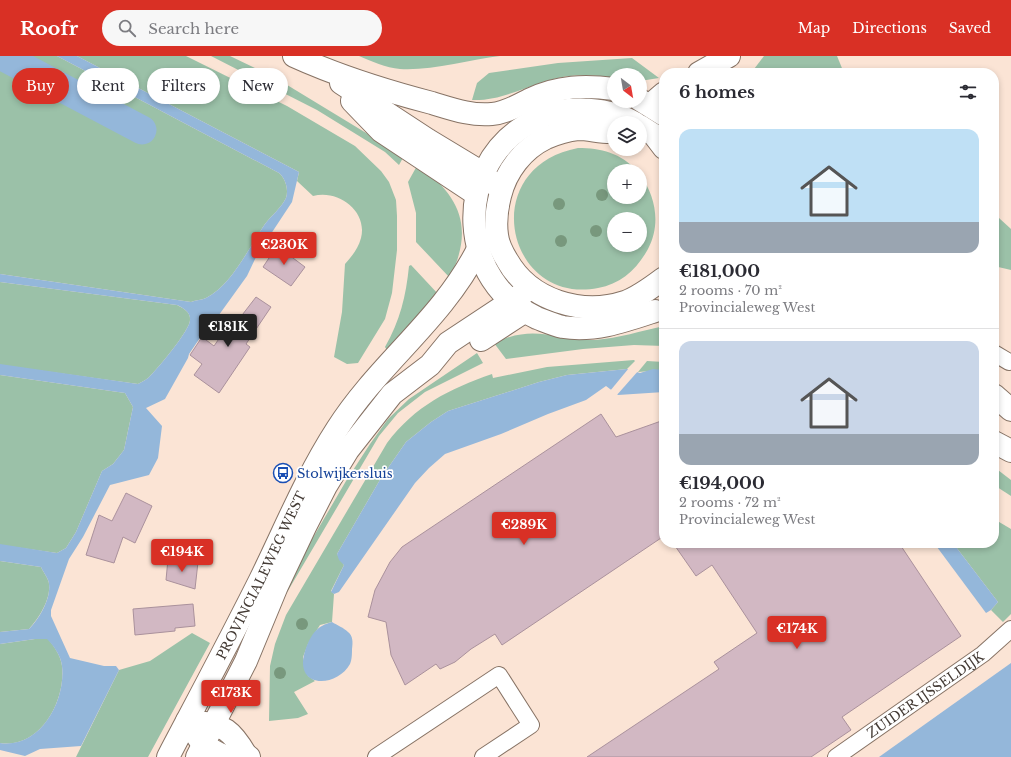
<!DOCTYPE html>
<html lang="en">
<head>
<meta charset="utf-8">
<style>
  :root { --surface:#fff; --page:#f7f7f7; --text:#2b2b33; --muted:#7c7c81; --line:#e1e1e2; --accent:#d93025 }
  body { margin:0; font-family:"Libre Baskerville",serif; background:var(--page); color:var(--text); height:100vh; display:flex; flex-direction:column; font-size:15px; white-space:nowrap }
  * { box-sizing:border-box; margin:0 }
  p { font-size:13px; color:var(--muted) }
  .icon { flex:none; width:22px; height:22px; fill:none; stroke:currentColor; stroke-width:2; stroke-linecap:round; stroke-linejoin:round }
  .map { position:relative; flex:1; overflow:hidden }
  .drawer { position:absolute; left:659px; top:12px; width:340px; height:480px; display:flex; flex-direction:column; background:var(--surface); border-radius:16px; box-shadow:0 2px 6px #0003 }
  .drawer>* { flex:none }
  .guide { position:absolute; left:12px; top:12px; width:380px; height:36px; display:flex; gap:8px }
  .needle { width:26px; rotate:149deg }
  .tools { position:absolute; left:607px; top:12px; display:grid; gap:8px }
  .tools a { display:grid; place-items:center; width:40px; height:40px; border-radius:50%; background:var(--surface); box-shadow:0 2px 6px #0003; font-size:20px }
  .price { position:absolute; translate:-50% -34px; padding:0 9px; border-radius:4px; background:var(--accent); color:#fff; font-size:13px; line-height:26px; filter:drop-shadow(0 1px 2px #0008) }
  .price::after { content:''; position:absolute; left:50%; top:24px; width:12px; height:9px; margin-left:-6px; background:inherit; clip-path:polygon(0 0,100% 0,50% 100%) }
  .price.active { background:#222; color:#fff }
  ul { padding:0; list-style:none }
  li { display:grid; align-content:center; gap:8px; height:212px; padding:0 20px }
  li+li { border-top:1px solid var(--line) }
  li span { display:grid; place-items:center; height:124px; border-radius:12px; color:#555 }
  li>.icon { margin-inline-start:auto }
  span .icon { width:72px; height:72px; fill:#fffc; stroke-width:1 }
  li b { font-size:17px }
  h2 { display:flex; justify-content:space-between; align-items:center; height:48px; padding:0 20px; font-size:17px }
  .chip { padding:0 14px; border-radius:18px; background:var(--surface); box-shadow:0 2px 6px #0003; font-size:14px; line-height:36px }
  .chip.active { background:var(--accent); color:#fff }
  header { display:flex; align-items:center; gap:24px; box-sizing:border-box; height:56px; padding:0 20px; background:var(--accent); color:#fff }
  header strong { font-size:19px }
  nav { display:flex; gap:22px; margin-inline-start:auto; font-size:14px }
  .search { width:280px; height:36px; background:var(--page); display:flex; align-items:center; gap:10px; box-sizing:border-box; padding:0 14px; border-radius:22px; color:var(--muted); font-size:15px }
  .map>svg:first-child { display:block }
  .green { fill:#9bc1a8; fill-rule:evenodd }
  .water { fill:#94b7da }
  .pier { fill:#fbe4d5 }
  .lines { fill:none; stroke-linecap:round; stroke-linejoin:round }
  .canal { stroke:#94b7da; stroke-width:29 }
  .building { fill:#d2b8c3; stroke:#aa919c }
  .service-casing { stroke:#877365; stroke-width:18 }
  .minor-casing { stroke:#877365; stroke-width:24 }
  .secondary-casing { stroke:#877365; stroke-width:24 }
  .primary-casing { stroke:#877365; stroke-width:24 }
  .service { stroke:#fff; stroke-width:16 }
  .minor { stroke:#fff; stroke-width:22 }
  .secondary { stroke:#fff; stroke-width:22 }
  .primary { stroke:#fff; stroke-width:22 }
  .tree { fill:#78987d }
  .labels { text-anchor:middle; stroke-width:3.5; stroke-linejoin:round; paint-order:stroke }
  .transit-label { font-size:13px; fill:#164399; stroke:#fff; text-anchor:start }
  .street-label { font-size:13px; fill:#443b35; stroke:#fff }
</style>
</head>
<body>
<header>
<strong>Roofr</strong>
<div class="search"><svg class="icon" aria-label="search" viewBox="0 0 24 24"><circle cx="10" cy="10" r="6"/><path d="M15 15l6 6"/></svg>Search here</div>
<nav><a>Map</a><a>Directions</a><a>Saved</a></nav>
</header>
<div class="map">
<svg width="1011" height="701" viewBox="0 0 1011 701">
  <rect width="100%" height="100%" fill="#fbe4d5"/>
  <g class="green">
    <path d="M0 0H57L279 117C285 122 289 133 286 142 282 151 271 160 265 168 249 191 232 229 206 242 202 244 196 244 191 246L0 218Z"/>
    <path d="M77 0H186L287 50 355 90 381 115 389 126 396 144 397 160V194L392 237 385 263 358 307 347 308 334 301 342 256 345 208C352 200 358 193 361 182 368 155 338 133 313 140L297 125 299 116Z"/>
    <polygon points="211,0 230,0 274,21 404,100 399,109 385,96 317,54"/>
    <path d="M359 0H500C469 4 430 15 400 13 386 12 371 5 359 0Z"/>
    <polygon points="764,0 837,0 844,17 751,17"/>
    <path d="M632 2 659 22 640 25V19H614V22C592 18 568 18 546 25 521 33 498 45 472 44L477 27 489 17 558 7Z"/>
    <path d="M578 92C601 92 621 97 637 115H614V141H640V119C656 140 661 169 648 193 637 213 621 228 598 232 507 250 475 112 578 92ZM614 163H640V189H614Z"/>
    <path d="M418 108C461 142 474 171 450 222L416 186V157L408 126Z"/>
    <polygon points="994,161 999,162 1011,173 1011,214 994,210"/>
    <path d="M411 209 439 239 388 296 385 291C400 265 406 240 409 210Z"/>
    <path d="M0 226 177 249C183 252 191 256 190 264 190 274 159 311 151 319 148 323 143 325 138 328L0 309Z"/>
    <path d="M664 270V290L634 289 583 293 506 303 494 287C537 267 554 285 595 284 619 282 641 275 664 270Z"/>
    <polygon points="477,297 483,307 425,336 398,357 379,380 279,550 261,599 257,598 283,533 346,425 370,388 388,363 409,343"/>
    <path d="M634 304 635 305 627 313 567 319 539 326 448 355 431 366 406 386 381 422 337 498 344 509 331 535 334 538 332 566 320 569 308 588 303 601 308 620 315 625 294 636 308 658 298 662 269 665 270 610 275 588 286 559 387 387C415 350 449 333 492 318L493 322 547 311Z"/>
    <polygon points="647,305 664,306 664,314 638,316"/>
    <polygon points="0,319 125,337 133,351 124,394 113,408 102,415 76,476 66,492 57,497 0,489"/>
    <polygon points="994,411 1011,424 1011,440 994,429"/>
    <polygon points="994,463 1011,473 1011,558 1003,566 991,554 998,546 953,487 994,487"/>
    <path d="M0 505 41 511C43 516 49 523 49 528 51 543 39 562 29 573L0 576Z"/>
    <polygon points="192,577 210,587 148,701 76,701 119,614 150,605"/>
    <path d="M35 583H48C54 590 61 600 62 610 66 645 40 693 0 687V588Z"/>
  </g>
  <g class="water">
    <path d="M57 0H77L299 116 292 146 257 199 247 220 211 270 202 279 189 298 188 302 165 343 146 352 162 370 158 402 149 419 110 429 83 481 69 503 51 554V560L70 602 104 610H116L119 614 81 690 40 693 25 700 0 694V687C40 693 66 645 62 610 61 600 54 590 47 583H35L0 588V576L29 573C39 563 51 543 49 528 49 523 43 516 41 511L0 505V488L57 497 66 492 76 476 102 415 113 408 124 394 133 351 125 337 0 319V308L138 328C143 325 148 323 151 319 159 311 190 274 190 264 191 256 183 252 177 249L0 226V218L191 246C196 244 202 244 206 242 232 229 249 191 265 168 271 160 282 151 286 142 289 133 285 122 279 117Z"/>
    <polygon points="627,313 640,317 653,313 664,314 664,336 618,339 606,330 586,344 548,358 501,378 445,398 429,412 415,427 339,536 334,538 331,536 344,509 339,504 337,498 381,422 406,386 431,366 448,355 539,326 567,319"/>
    <polygon points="934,487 953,487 998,546 991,554 986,557"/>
    <path d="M332 566C337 569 344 572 348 576 353 580 353 586 352 593 352 597 352 604 350 608 337 632 291 634 306 592 312 577 317 570 332 566Z"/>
    <polygon points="1011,607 1011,701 879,701 886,696"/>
  </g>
  <polygon class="pier" points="629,312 639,314 616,340 610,335"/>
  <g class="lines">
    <polyline class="canal" points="2,0 142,74"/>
  </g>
  <g class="building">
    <polygon points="277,190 305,211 291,230 263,211"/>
    <polygon points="256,241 271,251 246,288 250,291 219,337 194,319 202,308 190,299 202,281 214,290 225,274 229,276"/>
    <polygon points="601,358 616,381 664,364 664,480 502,589 495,578 471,593 455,606 440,613 436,608 405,629 391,599 386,566 368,561 375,534 390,506 402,491"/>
    <polygon points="126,437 152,450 135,487 123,481 114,507 86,499 99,459 112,465"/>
    <polygon points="673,487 899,487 961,580 842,661 851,674 811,701 587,701 719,613 714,606 757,577 712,509 696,520"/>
    <polygon points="168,503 198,506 195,533 166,524"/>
    <polygon points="193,548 195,570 175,572 175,575 135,579 133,553"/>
  </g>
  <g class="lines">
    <g class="service-casing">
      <g id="service">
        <polyline points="994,297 1009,306"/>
        <polyline points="376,701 499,619 531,669 483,701"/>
        <path id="s1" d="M836 701 983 598 1011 573"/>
      </g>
    </g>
    <g class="minor-casing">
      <g id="minor">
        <polyline points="699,17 729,0"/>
        <polyline points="650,49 664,37"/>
        <polyline points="187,665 203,689 223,700 246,699 249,701"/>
        <path d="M196 666C224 668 232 675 246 699"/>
      </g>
    </g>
    <g class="secondary-casing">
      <g id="secondary">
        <polyline points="994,339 1011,354"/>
        <polyline points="994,386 1011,395"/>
      </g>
    </g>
    <g class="primary-casing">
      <g id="primary">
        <path d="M294 0C338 20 386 35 432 47 452 53 471 60 492 58 506 57 518 49 531 43 558 30 585 29 614 33"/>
        <polyline points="341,27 428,84 476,113 494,128"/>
        <polyline points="640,44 664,59"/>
        <polyline points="352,45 381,75 476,138"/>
        <path d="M635 67C614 55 592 52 568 54 552 55 539 61 526 69 452 114 459 226 537 262 545 265 554 269 563 271 595 276 625 265 655 255"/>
        <polyline points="640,70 654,79 664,92"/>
        <path d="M614 76C602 77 590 73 578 73 568 74 555 78 546 82 523 93 506 115 500 140 497 152 495 165 497 179 498 188 502 196 507 204 530 245 582 260 625 246 639 241 652 231 664 222"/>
        <polyline points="481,284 524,256"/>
        <path id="s2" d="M168 701C199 642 230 584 260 524 285 473 306 421 337 373 379 307 442 264 478 193"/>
        <polyline points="197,701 246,605 277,530 305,471 326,430 348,394 392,338 430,309 448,287 531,232"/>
      </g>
    </g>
    <use href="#service" class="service"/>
    <use href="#minor" class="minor"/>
    <use href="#secondary" class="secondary"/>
    <use href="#primary" class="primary"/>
  </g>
  <g class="tree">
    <circle cx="602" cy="139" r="6"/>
    <circle cx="559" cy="148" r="6"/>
    <circle cx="596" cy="175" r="6"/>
    <circle cx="561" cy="185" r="6"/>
    <circle cx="302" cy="568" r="6"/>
    <circle cx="280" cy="617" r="6"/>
  </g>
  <defs>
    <g id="bus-ring" transform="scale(1)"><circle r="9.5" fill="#fff" stroke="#1a4fb4" stroke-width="1.5"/><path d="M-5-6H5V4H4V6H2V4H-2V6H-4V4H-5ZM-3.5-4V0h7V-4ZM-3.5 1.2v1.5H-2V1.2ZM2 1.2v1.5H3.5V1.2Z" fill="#1a4fb4"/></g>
  </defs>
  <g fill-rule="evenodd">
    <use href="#bus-ring" x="283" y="417"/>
  </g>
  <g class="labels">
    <g class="transit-label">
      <text x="297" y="422">Stolwijkersluis</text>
    </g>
    <g class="street-label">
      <text dy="5" stroke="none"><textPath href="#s2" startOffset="204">PROVINCIALEWEG WEST</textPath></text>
      <text dy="5" stroke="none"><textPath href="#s1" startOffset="109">ZUIDER IJSSELDIJK</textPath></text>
    </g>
  </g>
</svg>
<div class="tools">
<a><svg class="needle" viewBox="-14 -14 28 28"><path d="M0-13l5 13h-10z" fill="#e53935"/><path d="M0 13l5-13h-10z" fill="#7c7c81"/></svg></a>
<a><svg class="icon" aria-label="layers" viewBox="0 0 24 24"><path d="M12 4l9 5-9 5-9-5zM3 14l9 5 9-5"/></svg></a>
<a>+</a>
<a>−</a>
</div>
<b class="price" style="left:284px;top:210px">€230K</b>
<b class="price active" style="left:228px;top:292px">€181K</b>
<b class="price" style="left:524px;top:490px">€289K</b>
<b class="price" style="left:182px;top:517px">€194K</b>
<b class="price" style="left:797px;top:594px">€174K</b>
<b class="price" style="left:231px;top:658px">€173K</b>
<div class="guide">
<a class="chip active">Buy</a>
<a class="chip">Rent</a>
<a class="chip">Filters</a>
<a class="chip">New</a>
</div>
<section class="drawer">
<h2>6 homes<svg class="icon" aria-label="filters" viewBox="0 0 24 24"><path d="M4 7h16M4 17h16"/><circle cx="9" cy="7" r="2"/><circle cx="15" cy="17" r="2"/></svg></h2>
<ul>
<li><span style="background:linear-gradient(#bfe0f5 75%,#9aa5b1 0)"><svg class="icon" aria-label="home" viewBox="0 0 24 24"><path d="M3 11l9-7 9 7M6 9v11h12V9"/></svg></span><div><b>€181,000</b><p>2 rooms · 70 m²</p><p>Provincialeweg West</p></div></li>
<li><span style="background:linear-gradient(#c9d6e8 75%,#9aa5b1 0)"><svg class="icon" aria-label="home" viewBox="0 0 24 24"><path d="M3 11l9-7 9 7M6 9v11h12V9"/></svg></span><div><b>€194,000</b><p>2 rooms · 72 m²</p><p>Provincialeweg West</p></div></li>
</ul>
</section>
</div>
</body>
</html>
